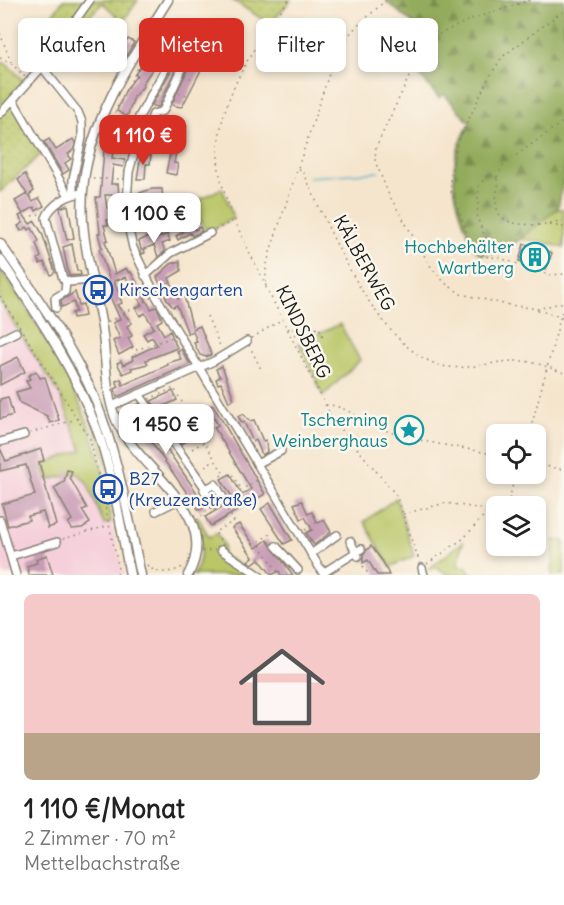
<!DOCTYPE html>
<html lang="de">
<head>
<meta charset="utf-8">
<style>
  :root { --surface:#fff; --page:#f2f2f2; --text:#222; --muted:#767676; --line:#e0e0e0; --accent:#d93025 }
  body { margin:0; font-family:Delius,sans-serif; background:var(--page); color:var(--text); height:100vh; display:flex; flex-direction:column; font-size:22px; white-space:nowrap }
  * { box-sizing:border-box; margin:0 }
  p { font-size:20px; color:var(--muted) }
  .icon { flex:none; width:33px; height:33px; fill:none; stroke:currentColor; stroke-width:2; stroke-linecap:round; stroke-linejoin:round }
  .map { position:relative; height:575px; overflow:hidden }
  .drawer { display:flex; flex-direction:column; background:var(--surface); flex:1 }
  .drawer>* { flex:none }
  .guide { position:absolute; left:18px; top:18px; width:528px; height:54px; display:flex; gap:12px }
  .buttons { position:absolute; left:486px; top:424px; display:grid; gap:12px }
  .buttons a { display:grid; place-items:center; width:60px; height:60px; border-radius:9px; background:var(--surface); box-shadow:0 3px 9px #0003; font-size:30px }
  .price { position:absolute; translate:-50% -51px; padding:0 14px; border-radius:12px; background:#fff; color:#222; font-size:20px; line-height:39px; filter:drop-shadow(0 2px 3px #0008) }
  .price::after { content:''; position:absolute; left:50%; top:36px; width:18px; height:14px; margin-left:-9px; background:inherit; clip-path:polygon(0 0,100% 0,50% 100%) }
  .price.on { background:var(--accent); color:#fff }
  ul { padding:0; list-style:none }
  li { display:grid; align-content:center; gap:12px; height:318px; padding:0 24px }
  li+li { border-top:2px solid var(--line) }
  li span { display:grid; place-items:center; height:186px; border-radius:9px; color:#555 }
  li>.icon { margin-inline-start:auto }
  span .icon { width:108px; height:108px; fill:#fffc; stroke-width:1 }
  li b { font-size:26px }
  .pill { padding:0 21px; border-radius:9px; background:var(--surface); box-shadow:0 3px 9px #0003; font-size:21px; line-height:54px }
  .pill.on { background:var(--accent); color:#fff }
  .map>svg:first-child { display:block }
  .built { fill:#f5cfda }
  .grass { fill:#bac668; stroke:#6b7142; stroke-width:1.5 }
  .forest { fill:url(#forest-firs); stroke:#58643c; stroke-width:1.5 }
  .garden { fill:url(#garden-dots); stroke:#6b7142; stroke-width:1.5 }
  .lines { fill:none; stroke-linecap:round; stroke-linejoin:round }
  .stream { stroke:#45aec4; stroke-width:1.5 }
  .building { fill:#c89cb5 }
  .minor-casing { stroke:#888074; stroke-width:10 }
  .major-casing { stroke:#888074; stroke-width:11 }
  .path { stroke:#888074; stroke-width:1.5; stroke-dasharray:1.5 4.5; stroke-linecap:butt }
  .minor { stroke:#fff; stroke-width:7 }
  .major { stroke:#fff; stroke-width:8 }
  .labels { text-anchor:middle; stroke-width:5; stroke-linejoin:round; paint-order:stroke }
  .culture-label { font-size:18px; fill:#0d838f; stroke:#fbf7ec; text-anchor:end }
  .street-label { font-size:18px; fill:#1c1c1c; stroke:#fbf7ec }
  .transit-label { font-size:18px; fill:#164399; stroke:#fbf7ec; text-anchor:start }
</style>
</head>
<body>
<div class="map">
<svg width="564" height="575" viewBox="0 0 564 575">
  <defs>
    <pattern id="forest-firs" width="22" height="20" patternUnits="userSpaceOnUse" patternTransform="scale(1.5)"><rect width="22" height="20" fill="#93ab5c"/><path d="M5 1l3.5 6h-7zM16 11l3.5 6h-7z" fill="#778a4b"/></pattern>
    <pattern id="garden-dots" width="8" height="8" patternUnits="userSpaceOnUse" patternTransform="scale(1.5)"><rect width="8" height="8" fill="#bac668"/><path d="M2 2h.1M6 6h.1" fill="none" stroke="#9faa5a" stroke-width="1.8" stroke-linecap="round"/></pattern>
  </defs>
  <rect width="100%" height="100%" fill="#fbf7ec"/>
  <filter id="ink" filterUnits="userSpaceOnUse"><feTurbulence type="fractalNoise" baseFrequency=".0167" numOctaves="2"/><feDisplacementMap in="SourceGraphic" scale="12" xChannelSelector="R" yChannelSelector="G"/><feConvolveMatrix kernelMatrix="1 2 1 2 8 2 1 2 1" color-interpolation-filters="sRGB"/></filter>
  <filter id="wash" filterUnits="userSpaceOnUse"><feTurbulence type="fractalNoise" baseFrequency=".008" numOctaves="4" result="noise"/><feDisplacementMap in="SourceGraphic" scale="24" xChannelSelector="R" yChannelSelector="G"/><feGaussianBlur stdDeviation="1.35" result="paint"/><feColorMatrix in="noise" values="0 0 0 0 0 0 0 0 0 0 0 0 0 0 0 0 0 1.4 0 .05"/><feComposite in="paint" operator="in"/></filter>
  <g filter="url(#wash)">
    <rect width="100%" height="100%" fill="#f5e5cd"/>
    <polygon class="built" points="0,302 60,395 82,451 43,464 48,480 78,473 87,483 104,523 111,522 124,575 5,575 0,557"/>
    <g class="grass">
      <polygon points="222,188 234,218 207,232 191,204"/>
      <polygon points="556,209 564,209 564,248 540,241 519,239"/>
      <path d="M0 248C33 297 68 347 92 402 116 457 125 517 138 575L121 506 75 372 47 323 0 252Z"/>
      <path d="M0 268C53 347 103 424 111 522L104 524 87 483 78 473 47 480 43 464 82 450 60 395 0 302Z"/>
      <polygon points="340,324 360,360 323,396 299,343"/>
      <polygon points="396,498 414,556 390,567 364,522"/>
      <path d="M198 517 209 537 217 533 224 545 221 558 230 559 254 575H193C205 558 201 537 194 519Z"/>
      <polygon points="463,542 458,566 467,567 471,575 448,575 437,567 427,570"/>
    </g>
    <path class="forest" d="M390 0H564V178L558 208 503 253 481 254 474 249C455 201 442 171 470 123L444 94 439 98 414 69 430 38 387 2Z"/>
    <g class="garden">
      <polygon points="63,0 138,0 123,22 103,3 76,29 62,33 47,22"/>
      <polygon points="232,0 291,0 270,24"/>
      <polygon points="0,61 8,65 26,83 11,99 42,153 0,192"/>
      <polygon points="554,540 564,541 564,575 552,575"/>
    </g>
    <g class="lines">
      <polyline class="stream" points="309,177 379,172"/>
    </g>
    <g id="blocks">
      <g class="building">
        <polygon points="128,39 134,42 124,60 110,52 115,45 118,47 121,42 125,44"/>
        <polygon points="147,58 156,64 142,84 144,85 134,97 127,117 117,111 125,91 137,75 135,74"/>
        <polygon points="176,62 178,63 159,106 156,107 152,105"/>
        <polygon points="190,64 197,64 202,68 182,107 175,106 172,104"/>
        <polygon points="114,120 124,123 122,129 133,132 130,143 118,139 114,146 112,158 125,160 123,167 113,165 111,184 118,184 119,195 105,195 107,208 118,207 119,219 107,220 108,225 104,225 108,240 105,241 115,274 126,268 129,273 131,272 151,309 156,307 160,314 162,320 157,323 164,335 170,331 177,348 146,360 148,364 131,368 132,370 123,374 117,363 121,361 123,365 133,360 132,357 157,345 152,337 147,340 143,334 154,328 145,313 140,316 136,308 142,305 126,277 114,281 122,303 117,305 132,323 127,326 132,336 128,338 133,347 119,355 113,341 120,338 113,323 120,319 107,290 112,288 99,249 102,248 98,234 100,233 96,197 100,197 104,150"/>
        <polygon points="49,139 56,150 73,139 75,143 74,149 68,154 71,159 65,163 69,170 63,174 44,142"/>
        <polygon points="168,141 178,143 174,163 178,164 176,175 166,173 170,154 170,150 166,150"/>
        <polygon points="141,154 151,155 150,164 146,164 145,179 137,179"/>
        <polygon points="25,174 34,191 29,195 33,202 39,198 44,206 36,211 34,207 23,214 15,201 27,194 18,180"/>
        <polygon points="152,189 162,189 163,200 157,200 157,197 136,204 133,195"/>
        <polygon points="176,199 182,216 185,214 195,230 200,227 202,231 192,236 190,233 178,240 176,236 183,232 173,213 170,214 166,202"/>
        <polygon points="68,205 74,238 67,240 60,208"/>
        <polygon points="156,213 157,222 136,229 134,221"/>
        <polygon points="23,214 30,224 35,221 42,233 55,272 51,275 44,262 40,264 38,259 41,257 36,243 39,241 32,228 29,230 27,227 21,231 18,226 23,223 19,216"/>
        <polygon points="167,234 170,241 162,244 165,251 158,257 154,245 144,249 145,253 142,254 139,241 152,235 154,240"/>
        <polygon points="72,244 77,271 80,271 81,275 69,276 63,247"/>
        <polygon points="524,244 531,246 532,244 552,253 546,269 519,261"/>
        <polygon points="180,261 181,271 169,278 178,299 184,296 193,329 200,326 210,351 211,355 206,357 200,355 194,343 197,342 193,331 188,334 177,305 173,307 167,300 157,277 171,264"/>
        <polygon points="75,292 79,305 83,304 85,316 73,318 72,313 76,312 74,302 62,307 61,301"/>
        <polygon points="181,349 190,364 117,397 115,389 119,387 116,381 121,379 123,385 168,365 167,363 181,359 177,351"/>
        <polygon points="18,357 25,372 0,385 0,366"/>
        <polygon points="222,366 234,399 229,402 221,383 218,384 216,379 220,377 216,369"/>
        <polygon points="36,371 40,378 45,377 59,420 50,423 47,416 20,403 16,392 30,388 26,381 30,379 28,376"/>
        <polygon points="173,391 177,400 157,409 151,401"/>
        <polygon points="8,397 13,415 0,419 0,399"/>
        <polygon points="139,404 144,412 142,413 206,506 199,510 128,409"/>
        <polygon points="213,405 265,494 211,526 205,517 234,500 221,479 230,474 242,495 251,489 214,427 218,425 208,408"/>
        <polygon points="182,408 187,416 169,427 164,419"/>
        <polygon points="243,414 250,421 254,420 263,441 266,440 267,452 262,455 256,440 253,442 244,422 242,423 239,418 238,416"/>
        <polygon points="194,425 199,434 181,444 176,436"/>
        <polygon points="0,448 6,461 41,449 44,461 39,462 56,525 48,528 43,512 28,516 29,520 8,526 2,504 35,495 26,465 0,471"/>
        <polygon points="67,470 72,471 70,478 87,508 82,510 90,523 82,528 72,529 68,523 72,520 54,488 64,482"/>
        <polygon points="302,501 308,514 312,512 318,523 324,520 331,532 314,545 306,533 312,530 305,517 301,519 294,504"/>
        <polygon points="270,503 292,540 284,544 261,509"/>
        <polygon points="239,524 256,548 267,540 293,575 281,575 279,571 272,575 259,559 252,564 248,561 253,557 232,528"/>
        <polygon points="371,546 383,562 389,575 377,575 368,560 363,563 363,554"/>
        <polygon points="47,555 53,575 29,575 27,566 37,563 36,559"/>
      </g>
    </g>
  </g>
  <g filter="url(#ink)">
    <use href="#blocks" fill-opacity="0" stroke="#888074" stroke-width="1.5"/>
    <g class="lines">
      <g class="minor-casing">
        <g id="minor">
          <polyline points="42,67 78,112 82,122 82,138 73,179 73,194"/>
          <polyline points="13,100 69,196"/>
          <polyline points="0,114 42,67 90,0"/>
          <polyline points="141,128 149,124 153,114 163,111 186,60 173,55 139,117 141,128 129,172 126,217 133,248 156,296 324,575"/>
          <path d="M83 193C69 194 51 204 46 218L63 279 69 282 91 280"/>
          <polyline points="126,217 138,215"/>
          <polyline points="145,276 171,253 210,233"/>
          <polyline points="56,308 55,298 65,292 66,281"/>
          <polyline points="0,340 16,332"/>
          <polyline points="139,394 206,489 204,490 214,505 224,499 215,484 206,489"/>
          <polyline points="112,406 214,361 247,341"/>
          <polyline points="0,442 24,435"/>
          <polyline points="257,464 281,451"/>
          <polyline points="156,511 178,500"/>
          <polyline points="0,520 16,575"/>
          <polyline points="350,541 358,556"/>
          <polyline points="276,546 298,570"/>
          <polyline points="221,550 259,575"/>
          <polyline points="311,554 337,535"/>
          <polyline points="11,556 57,542"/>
          <polyline points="422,568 424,575"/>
          <polyline points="323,573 361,549"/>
        </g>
      </g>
      <g class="major-casing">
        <g id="major">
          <path d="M168 0C134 55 93 114 84 180 77 235 94 276 102 328 107 359 104 393 117 422 140 471 223 514 188 575"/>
          <path d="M0 243C34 293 71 343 95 399 118 455 128 516 141 575"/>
          <path d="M0 259C36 313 73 366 96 427 114 475 120 525 130 575"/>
        </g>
      </g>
      <g class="path">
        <polyline points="386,0 352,31 335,56 270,252 266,267 266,287 332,418 396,495 420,563"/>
        <polyline points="530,0 469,20 436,36 417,60 376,147 375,161 389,195 431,267 445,283 461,294 504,304 537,309 564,302"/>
        <polyline points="0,33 11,62"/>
        <polyline points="147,53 161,62"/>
        <polyline points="0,58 11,63 25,77"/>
        <polyline points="191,61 200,64"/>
        <polyline points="184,76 193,79"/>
        <polyline points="179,93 187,95"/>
        <polyline points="132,119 119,116 115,111 146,53"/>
        <path d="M299 169 303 171C328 227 378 351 443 366 467 371 492 361 515 361 532 360 548 367 564 373"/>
        <polyline points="497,177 504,164 564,121"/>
        <polyline points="497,178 488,174 479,186 477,217 486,240 500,258 550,275 564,274"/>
        <polyline points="93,179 124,179"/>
        <path d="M497 179 499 183C484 238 532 220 564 227"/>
        <polyline points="32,216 42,213"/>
        <polyline points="550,224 564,221"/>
        <polyline points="215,230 235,220"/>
        <polyline points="500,258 482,256 474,251 451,191 450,178 457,144 487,81 502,57 564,10"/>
        <path d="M266 286C251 254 231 219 222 184 204 120 251 48 289 0"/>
        <polyline points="0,296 90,439 118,565 117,575"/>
        <polyline points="538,310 564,318"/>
        <polyline points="207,316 221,348"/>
        <polyline points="108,322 151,298"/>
        <polyline points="288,329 292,327 297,337 319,327 323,337"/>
        <polyline points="252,338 281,320"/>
        <polyline points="249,345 261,369"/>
        <polyline points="136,350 173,337"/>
        <polyline points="149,399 174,388 194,423 176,434"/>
        <path d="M326 405C343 404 365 422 382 429 418 443 458 446 496 455"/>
        <polyline points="163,417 183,405"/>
        <polyline points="30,433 77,419"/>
        <polyline points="529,435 564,304"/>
        <polyline points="192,449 204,442 224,474 217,478"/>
        <polyline points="536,464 564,470"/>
        <polyline points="205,466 214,460"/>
        <polyline points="233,475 242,490"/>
        <polyline points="230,497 259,479"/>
        <polyline points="501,507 509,501 515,474"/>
        <polyline points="403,514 446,503 489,510 496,509"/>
        <polyline points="197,520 209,509"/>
        <polyline points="305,530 319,521"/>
        <polyline points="270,534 258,542 280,575"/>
        <polyline points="63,539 107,526"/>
        <polyline points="223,545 215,532 234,521 225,506"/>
        <polyline points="202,551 215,550"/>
        <polyline points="427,564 464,538 489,510"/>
        <path d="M147 565C156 575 171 573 183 567"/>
        <polyline points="363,566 367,572 372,571"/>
      </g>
      <use href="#minor" class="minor"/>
      <use href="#major" class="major"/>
    </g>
  </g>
  <defs>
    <g id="building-ring" transform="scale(1.5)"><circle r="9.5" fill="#fbf7ec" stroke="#0f9aa8" stroke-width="1.5"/><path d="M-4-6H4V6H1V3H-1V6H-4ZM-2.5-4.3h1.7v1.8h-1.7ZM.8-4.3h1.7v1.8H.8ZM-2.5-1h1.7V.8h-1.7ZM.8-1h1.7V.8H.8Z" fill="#0f9aa8"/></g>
    <g id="bus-ring" transform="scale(1.5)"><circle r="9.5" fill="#fbf7ec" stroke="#1a4fb4" stroke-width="1.5"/><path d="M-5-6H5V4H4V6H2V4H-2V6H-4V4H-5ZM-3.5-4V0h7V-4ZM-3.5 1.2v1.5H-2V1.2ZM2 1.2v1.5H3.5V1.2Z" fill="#1a4fb4"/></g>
    <g id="sight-ring" transform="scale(1.5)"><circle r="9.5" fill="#fbf7ec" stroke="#0f9aa8" stroke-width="1.5"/><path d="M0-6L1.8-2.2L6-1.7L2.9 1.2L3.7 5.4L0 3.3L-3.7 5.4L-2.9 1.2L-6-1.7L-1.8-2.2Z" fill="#0f9aa8"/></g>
  </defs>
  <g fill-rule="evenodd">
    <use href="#building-ring" x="535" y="257"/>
    <use href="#bus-ring" x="98" y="290"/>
    <use href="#sight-ring" x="409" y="430"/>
    <use href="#bus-ring" x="108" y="489"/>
  </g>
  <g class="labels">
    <g class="culture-label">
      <text x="514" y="253">Hochbehälter<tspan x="514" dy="21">Wartberg</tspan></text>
      <text x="388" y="426">Tscherning<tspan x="388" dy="21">Weinberghaus</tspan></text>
    </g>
    <g class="street-label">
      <text transform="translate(364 263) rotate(61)" y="6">KÄLBERWEG</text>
      <text transform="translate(303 332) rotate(64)" y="6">KINDSBERG</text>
    </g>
    <g class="transit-label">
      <text x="119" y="296">Kirschengarten</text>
      <text x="129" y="485">B27<tspan x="129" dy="21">(Kreuzenstraße)</tspan></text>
    </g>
  </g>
</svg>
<div class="buttons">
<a><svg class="icon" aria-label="locate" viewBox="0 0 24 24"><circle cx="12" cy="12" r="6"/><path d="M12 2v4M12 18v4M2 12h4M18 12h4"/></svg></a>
<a><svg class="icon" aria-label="layers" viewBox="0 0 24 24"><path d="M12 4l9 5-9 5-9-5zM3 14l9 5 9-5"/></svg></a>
</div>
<b class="price on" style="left:143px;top:166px">1 110 €</b>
<b class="price" style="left:154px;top:244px">1 100 €</b>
<b class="price" style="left:166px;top:455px">1 450 €</b>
<div class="guide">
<a class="pill">Kaufen</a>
<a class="pill on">Mieten</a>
<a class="pill">Filter</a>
<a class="pill">Neu</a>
</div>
</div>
<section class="drawer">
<ul>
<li><span style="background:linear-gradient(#f6c9c9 75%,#b9a48a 0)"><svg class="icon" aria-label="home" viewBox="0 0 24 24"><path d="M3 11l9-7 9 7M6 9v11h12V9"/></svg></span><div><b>1 110 €/Monat</b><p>2 Zimmer · 70 m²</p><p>Mettelbachstraße</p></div></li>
</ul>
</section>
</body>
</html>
